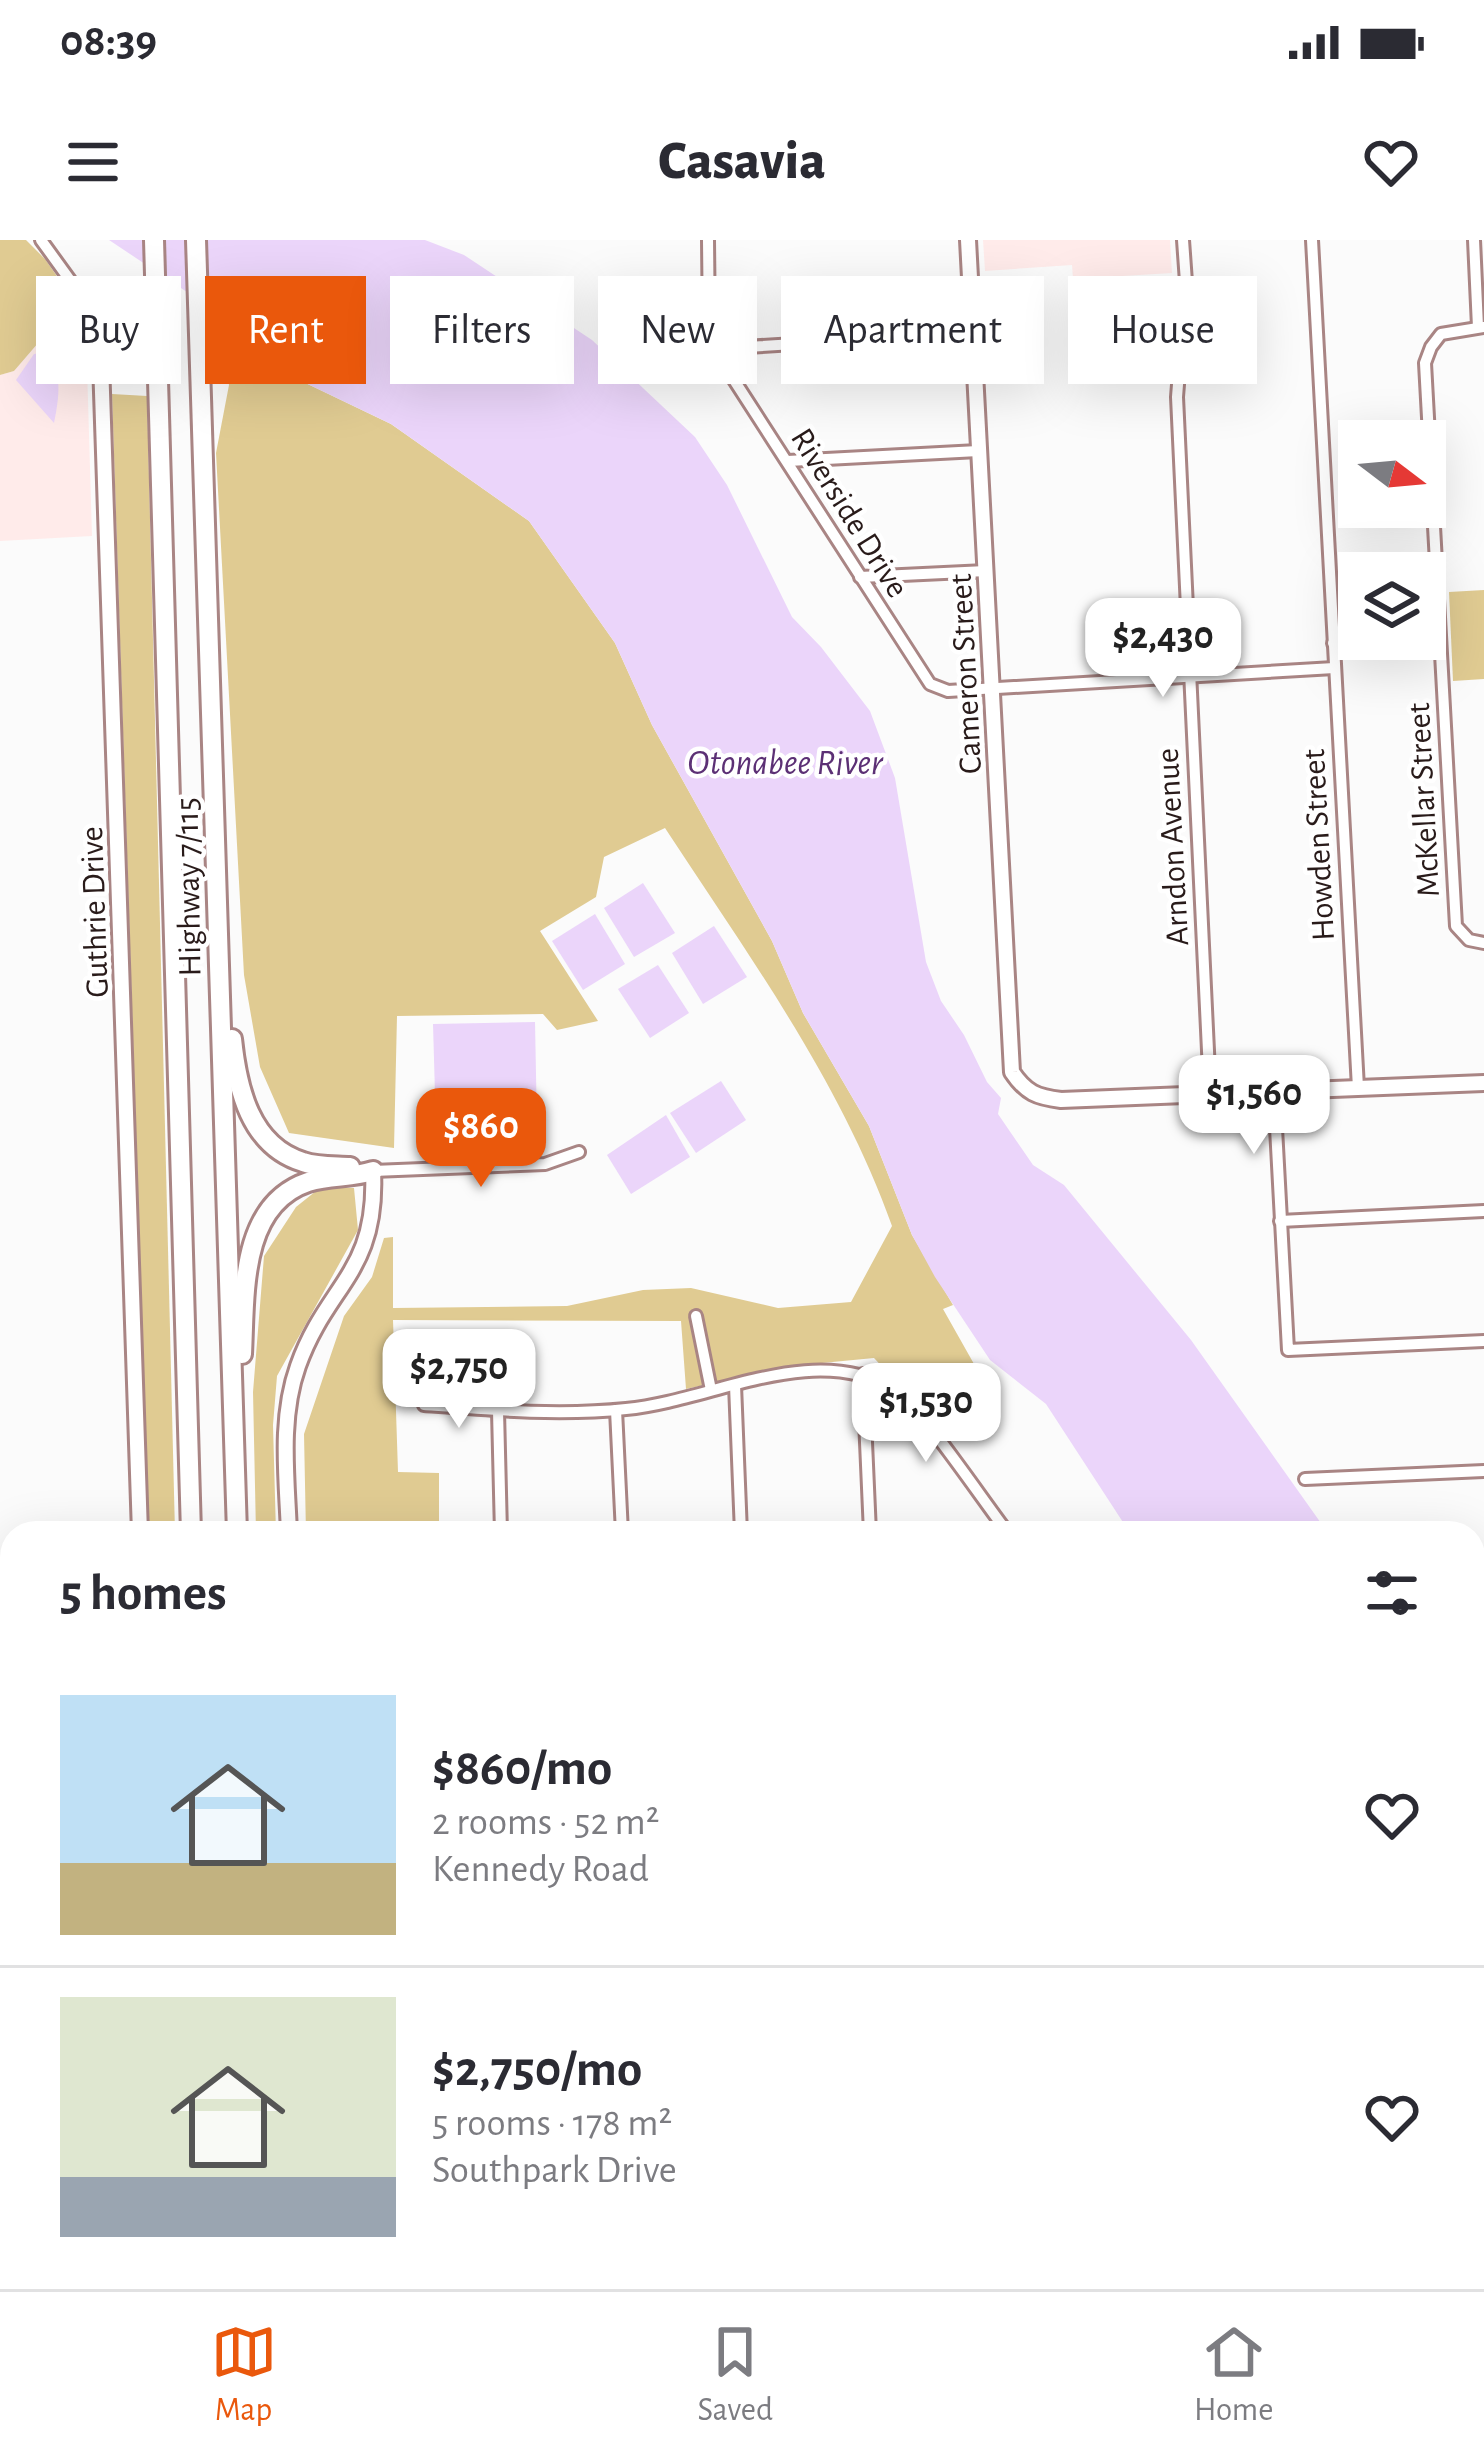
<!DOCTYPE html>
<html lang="en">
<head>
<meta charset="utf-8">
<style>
  :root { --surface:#fff; --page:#f2f2f3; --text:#2b2b33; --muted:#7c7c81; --line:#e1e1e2; --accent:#ea580c }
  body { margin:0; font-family:"Alegreya Sans",sans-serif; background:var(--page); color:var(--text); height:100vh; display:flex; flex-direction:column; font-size:45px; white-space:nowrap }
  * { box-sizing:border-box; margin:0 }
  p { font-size:39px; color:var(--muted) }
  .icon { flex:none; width:66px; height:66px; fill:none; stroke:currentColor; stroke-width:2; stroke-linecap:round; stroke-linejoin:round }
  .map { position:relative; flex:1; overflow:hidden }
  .panel { position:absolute; left:0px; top:1281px; width:1485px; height:768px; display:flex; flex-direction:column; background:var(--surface); border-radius:36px 36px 0 0; box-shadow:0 12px 48px #0002 }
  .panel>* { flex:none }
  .guide { position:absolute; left:36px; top:36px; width:1413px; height:108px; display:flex; gap:24px }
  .needle { width:78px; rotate:106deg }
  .tools { position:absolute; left:1338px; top:180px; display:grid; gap:24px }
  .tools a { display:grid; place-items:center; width:108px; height:108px; border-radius:0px; background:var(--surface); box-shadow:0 12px 48px #0002; font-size:60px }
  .price { position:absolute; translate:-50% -102px; padding:0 27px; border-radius:24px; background:#fff; color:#222; font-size:39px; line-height:78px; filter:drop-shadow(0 3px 6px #0008) }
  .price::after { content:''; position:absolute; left:50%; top:72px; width:36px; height:27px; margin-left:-18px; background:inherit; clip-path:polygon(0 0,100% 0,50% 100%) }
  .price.active { background:var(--accent); color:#fff }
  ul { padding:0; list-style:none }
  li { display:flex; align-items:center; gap:36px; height:300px; padding:0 60px }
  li+li { border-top:3px solid var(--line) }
  li span { display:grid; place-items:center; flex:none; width:336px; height:240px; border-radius:0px; color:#555 }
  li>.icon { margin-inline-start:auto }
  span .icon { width:144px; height:144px; fill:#fffc; stroke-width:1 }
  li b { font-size:51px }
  h2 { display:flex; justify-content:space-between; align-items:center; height:144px; padding:0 60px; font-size:51px }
  .chip { padding:0 42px; border-radius:0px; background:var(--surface); box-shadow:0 12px 48px #0002; font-size:42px; line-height:108px }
  .chip.active { background:var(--accent); color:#fff }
  .status { display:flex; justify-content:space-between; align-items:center; height:84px; padding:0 60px; background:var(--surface); direction:ltr }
  .status svg { height:33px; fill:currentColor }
  header { display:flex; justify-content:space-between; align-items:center; height:156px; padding:0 60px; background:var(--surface); font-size:54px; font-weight:800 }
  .dock { display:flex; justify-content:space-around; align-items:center; height:168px; border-top:3px solid var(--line); background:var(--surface); font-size:33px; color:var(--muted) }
  .dock a { display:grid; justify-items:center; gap:6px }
  .dock .active { color:var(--accent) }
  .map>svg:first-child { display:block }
  .built { fill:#ffebea }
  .green { fill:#e0cb92 }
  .water { fill:#ebd5fa }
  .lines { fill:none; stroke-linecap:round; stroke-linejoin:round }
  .minor-casing { stroke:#a98584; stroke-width:16 }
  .tertiary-casing { stroke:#a98584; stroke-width:20 }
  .secondary-casing { stroke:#a98584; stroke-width:21 }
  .motorway-casing { stroke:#a98584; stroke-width:24 }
  .minor { stroke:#fff; stroke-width:10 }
  .tertiary { stroke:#fff; stroke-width:14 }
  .secondary { stroke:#fff; stroke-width:15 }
  .motorway { stroke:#fff; stroke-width:18 }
  .labels { text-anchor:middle; stroke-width:9; stroke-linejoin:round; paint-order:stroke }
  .street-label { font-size:33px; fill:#291b1a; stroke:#fff }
  .water-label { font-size:36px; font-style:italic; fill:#5c3075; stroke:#fff }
</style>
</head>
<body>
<div class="status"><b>08:39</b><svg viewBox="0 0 49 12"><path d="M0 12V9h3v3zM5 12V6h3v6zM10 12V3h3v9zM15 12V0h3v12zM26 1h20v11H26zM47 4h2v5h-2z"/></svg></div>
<header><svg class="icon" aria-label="menu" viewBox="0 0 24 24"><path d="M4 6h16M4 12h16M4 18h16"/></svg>Casavia<svg class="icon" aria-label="heart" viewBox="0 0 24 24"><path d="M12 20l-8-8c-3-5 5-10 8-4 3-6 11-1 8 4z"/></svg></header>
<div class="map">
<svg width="1484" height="2049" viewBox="0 0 1484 2049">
  <rect width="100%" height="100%" fill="#fbfbfb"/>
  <g class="built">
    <polygon points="983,0 1170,0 1172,33 1073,39 1072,25 985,31"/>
    <polygon points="86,92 92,296 0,301 0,135 14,131 39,102"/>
    <polygon points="0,1945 12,1954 12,2037 123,2037 139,2049 0,2049"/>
    <rect x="304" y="2037" width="143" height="12"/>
    <polygon points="1221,2037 1386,2037 1401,2049 1218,2049"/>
  </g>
  <g class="green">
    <polygon points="0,0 26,0 45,19 88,81 86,91 39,102 14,131 0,135"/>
    <path d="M220 93 293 137 391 184 529 281 615 403 652 485 772 701 803 773 869 886 912 995 953 1065 943 1069 974 1124 916 1138 904 1150 874 1118 791 1126 686 1149 681 1081 393 1080 398 1232 439 1233V1293H306L304 1194 344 1076 372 1037 384 998 393 997V1068L567 1066 643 1050 691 1048 778 1068 851 1062 892 986C841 842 748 715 665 588L604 617 596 657 540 691 598 781 557 790 543 774 397 776 394 908 289 893 260 827 244 735 216 213 229 145Z"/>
    <polygon points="112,154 147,156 175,1293 149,1293"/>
    <polygon points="1484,350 1484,439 1453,441 1449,352"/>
    <polygon points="321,947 354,948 358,990 277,1136 273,1185 276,1293 256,1293 253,1152 264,1016 296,967"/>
    <polygon points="1473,1410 1484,1428 1484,1532 1473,1512"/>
    <polygon points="0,1482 12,1482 12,1864 0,1868"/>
    <polygon points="123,2037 199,2037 200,2049 139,2049"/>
    <polygon points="714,2037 1175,2037 1176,2049 710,2049"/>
  </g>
  <g class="water">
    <polygon points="109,0 425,0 464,15 592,100 695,197 727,245 792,377 821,407 870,471 895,538 926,722 941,761 964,795 987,842 1001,858 998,874 1033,925 1064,945 1191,1100 1328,1293 1130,1293 1046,1164 990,1120 935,1037 912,995 869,886 803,773 772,701 652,485 615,403 529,281 391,184 293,137 220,93 190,54"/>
    <path d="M47 112C63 134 59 157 54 183L16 140 34 114Z"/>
    <polygon points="643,643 675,693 634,717 604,668"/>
    <polygon points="595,674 625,724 583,750 552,701"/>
    <polygon points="714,686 747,737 703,764 672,713"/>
    <polygon points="658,725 689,773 650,798 618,749"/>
    <polygon points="535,782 537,886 436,889 433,784"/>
    <polygon points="721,841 746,880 696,913 670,873"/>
    <polygon points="666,875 690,917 631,954 607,915"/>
    <polygon points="1473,1512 1484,1532 1484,1771 1473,1757"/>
  </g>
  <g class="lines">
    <g class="minor-casing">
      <g id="minor">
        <polyline points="41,0 80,54"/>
        <polyline points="708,0 709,92 714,109 930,444 948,451 1334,428"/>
        <polyline points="1183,0 1186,42 1177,157 1210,853"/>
        <polyline points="1312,0 1358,848"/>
        <polyline points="1474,0 1478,87"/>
        <polyline points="1484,87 1441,94 1431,107 1425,123 1456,686 1469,700 1484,703"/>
        <polyline points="714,109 971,93"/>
        <polyline points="788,221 978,211"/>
        <polyline points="860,337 986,331"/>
        <polyline points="1333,403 1413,399"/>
        <polyline points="1274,851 1288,1110 1484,1101"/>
        <polyline points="373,931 545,924 579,912"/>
        <polyline points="1280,981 1484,971"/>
        <polyline points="696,1076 711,1150"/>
        <polyline points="863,1134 870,1293"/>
        <polyline points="735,1145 741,1293"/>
        <path d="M424 1165C490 1170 559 1176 626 1169 712 1161 811 1101 894 1149 917 1162 986 1265 1008 1293"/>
        <polyline points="616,1170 622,1293"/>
        <polyline points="498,1171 501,1293"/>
        <polyline points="1305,1239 1484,1231"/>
        <polyline points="1473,1809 1484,1807"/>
        <polyline points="1473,1884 1481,1890"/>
      </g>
    </g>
    <g class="tertiary-casing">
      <g id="tertiary">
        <path d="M968 0 1012 832C1026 853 1037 857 1061 860L1484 843"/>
        <polyline points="80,54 100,92 140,1293"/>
        <path d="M289 1293C287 1238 279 1179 298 1126 327 1044 378 1033 373 931"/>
        <polyline points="464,2037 465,2049"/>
        <polyline points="1410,2037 1426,2049"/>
      </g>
    </g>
    <g class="secondary-casing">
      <polyline id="secondary" points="0,1880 12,1879"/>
    </g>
    <g class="motorway-casing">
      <g id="motorway">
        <polyline points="154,0 191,1293"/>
        <polyline points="196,0 237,1293"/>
        <path d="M232 799C237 848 250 906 303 922 317 927 335 926 350 927"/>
        <path d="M242 1114C245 1056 239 965 308 942 330 935 351 938 373 931"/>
        <polyline points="214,2037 215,2049"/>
        <polyline points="258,2037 259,2049"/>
      </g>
    </g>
    <use href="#minor" class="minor"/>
    <use href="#tertiary" class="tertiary"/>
    <use href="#secondary" class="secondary"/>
    <use href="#motorway" class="motorway"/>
  </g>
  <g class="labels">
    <g class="street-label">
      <text transform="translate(851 272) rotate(58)" y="12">Riverside Drive</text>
      <text transform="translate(964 434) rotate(-93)" y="12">Cameron Street</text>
      <text transform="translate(1422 560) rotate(-93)" y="12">McKellar Street</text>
      <text transform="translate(1317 605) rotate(-93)" y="12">Howden Street</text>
      <text transform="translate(1171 607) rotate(-93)" y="12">Arndon Avenue</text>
      <text transform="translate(187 647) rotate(-91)" y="12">Highway 7/115</text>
      <text transform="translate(93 672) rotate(-92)" y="12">Guthrie Drive</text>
    </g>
    <g class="water-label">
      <text x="785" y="534">Otonabee River</text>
    </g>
  </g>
</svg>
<div class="tools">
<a><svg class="needle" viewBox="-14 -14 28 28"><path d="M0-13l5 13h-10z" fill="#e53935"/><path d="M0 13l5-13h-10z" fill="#7c7c81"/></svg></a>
<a><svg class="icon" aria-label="layers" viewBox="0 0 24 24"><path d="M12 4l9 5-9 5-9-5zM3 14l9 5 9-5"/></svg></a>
</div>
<b class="price" style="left:1163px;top:460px">$2,430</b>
<b class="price" style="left:1254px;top:917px">$1,560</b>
<b class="price active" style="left:481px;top:950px">$860</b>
<b class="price" style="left:459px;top:1191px">$2,750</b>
<b class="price" style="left:926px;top:1225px">$1,530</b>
<div class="guide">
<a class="chip">Buy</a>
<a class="chip active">Rent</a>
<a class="chip">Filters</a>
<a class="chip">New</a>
<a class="chip">Apartment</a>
<a class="chip">House</a>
</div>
<section class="panel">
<h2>5 homes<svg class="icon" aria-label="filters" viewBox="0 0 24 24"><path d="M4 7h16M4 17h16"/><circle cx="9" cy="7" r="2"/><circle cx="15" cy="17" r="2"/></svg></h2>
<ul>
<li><span style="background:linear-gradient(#bfe0f5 70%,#c2b280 0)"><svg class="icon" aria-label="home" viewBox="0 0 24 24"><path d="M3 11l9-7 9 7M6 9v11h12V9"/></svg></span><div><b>$860/mo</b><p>2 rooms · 52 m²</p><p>Kennedy Road</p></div><svg class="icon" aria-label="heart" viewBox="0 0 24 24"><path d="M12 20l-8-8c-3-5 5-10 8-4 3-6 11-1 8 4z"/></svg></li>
<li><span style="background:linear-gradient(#dfe7d0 75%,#9aa5b1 0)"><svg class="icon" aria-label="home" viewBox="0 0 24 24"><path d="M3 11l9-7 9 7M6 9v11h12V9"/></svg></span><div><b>$2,750/mo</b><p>5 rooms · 178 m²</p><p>Southpark Drive</p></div><svg class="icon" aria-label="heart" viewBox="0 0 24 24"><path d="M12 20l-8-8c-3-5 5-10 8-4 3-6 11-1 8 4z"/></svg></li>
</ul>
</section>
</div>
<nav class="dock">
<a class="active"><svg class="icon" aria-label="map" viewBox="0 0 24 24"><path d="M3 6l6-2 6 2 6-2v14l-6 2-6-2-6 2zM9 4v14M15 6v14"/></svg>Map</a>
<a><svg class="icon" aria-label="saved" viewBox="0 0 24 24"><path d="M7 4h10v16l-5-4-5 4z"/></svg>Saved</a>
<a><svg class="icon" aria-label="home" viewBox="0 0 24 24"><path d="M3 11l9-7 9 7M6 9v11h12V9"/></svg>Home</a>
</nav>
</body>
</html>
